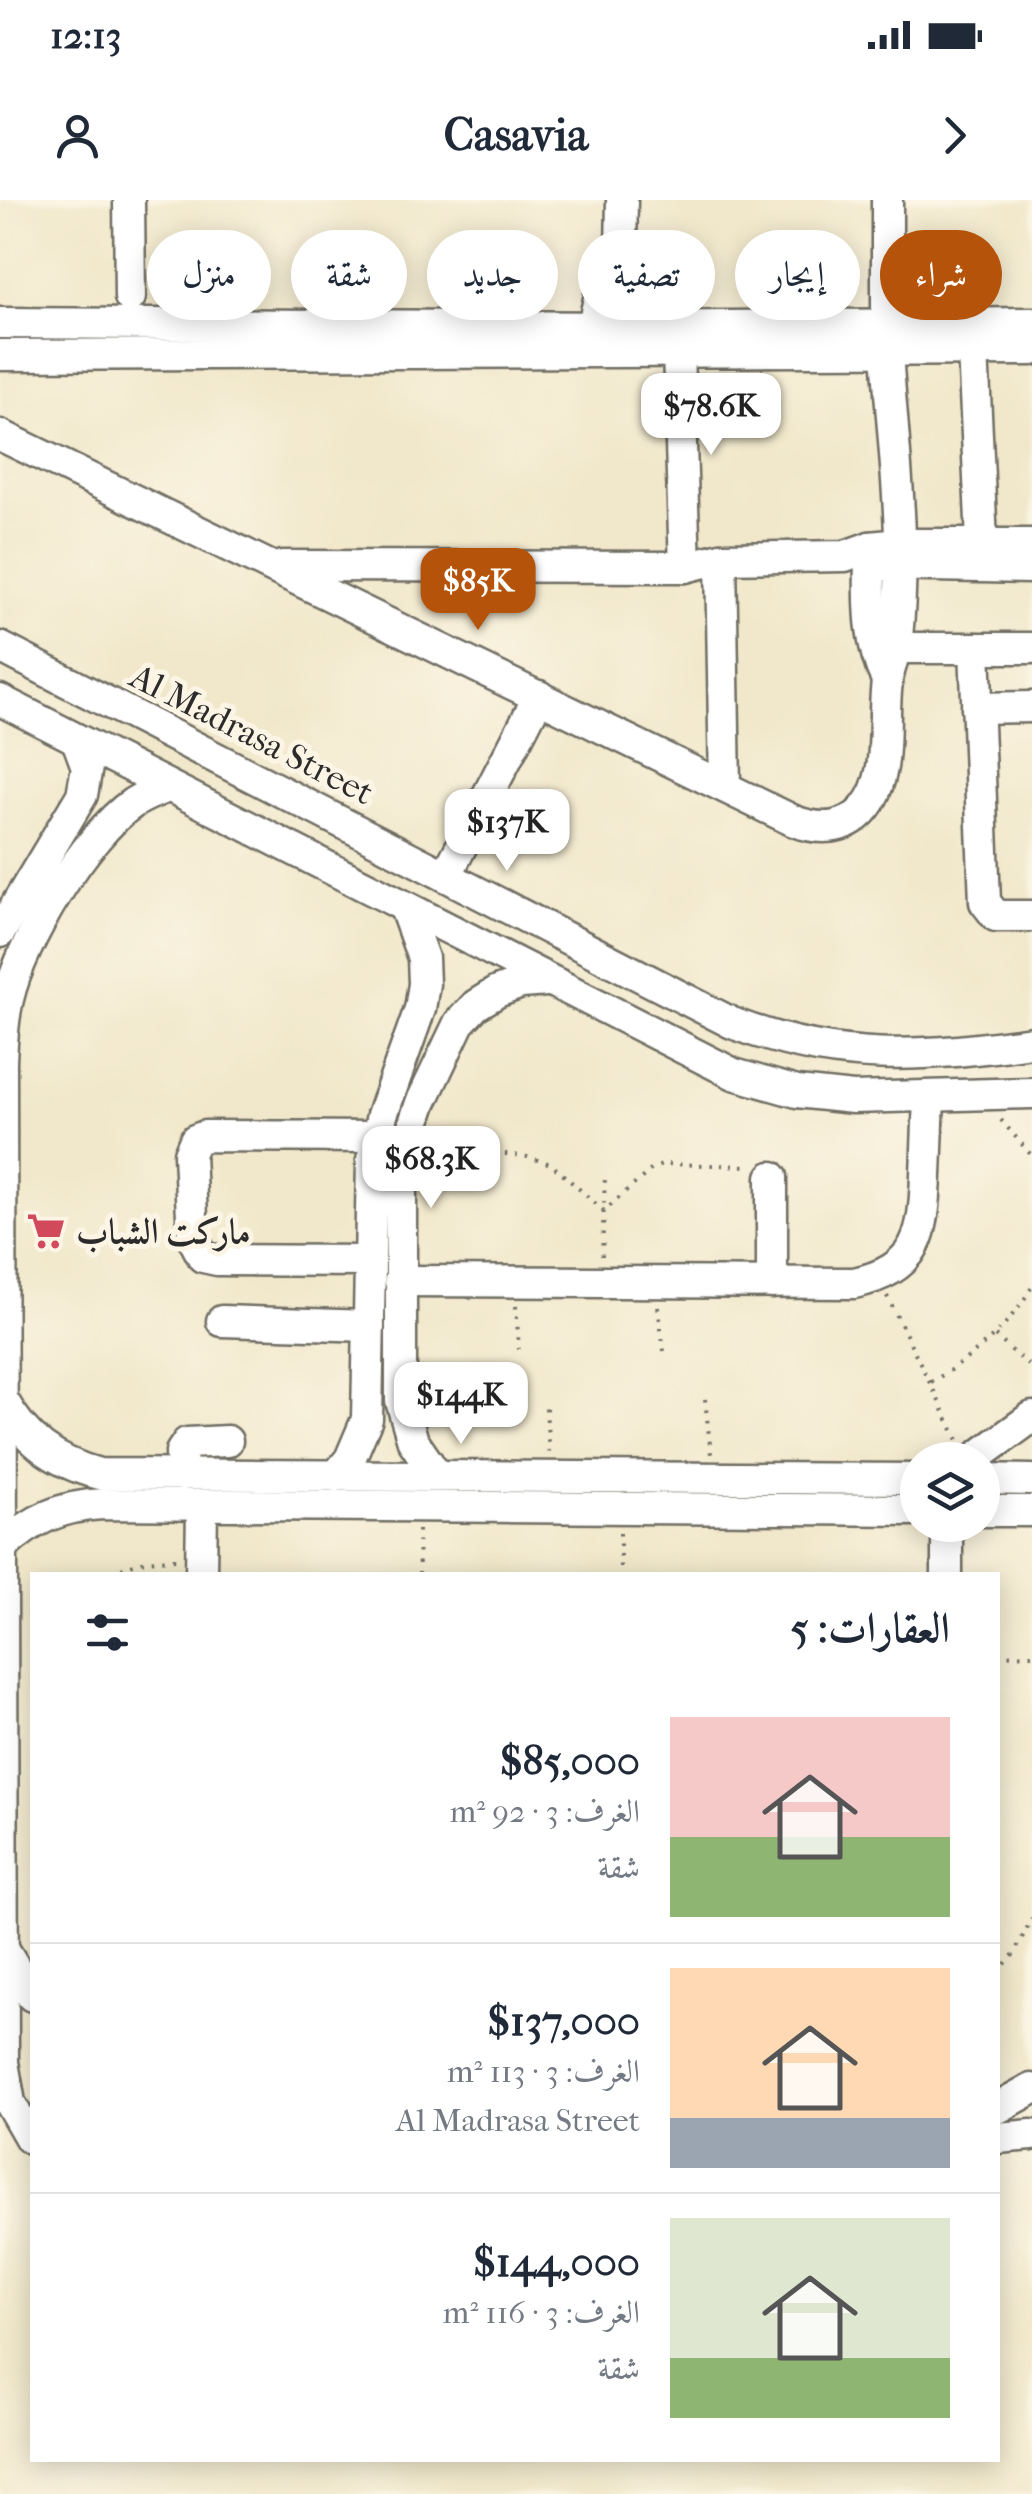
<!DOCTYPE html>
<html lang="ar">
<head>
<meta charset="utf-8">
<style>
  :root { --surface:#fff; --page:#f6f6f7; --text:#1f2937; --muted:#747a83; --line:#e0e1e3; --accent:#b45309 }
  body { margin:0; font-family:"IM FELL French Canon",Amiri,serif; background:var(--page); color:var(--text); direction:rtl; height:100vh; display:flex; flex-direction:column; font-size:38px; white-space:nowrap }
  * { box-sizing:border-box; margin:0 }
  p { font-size:32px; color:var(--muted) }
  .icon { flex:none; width:55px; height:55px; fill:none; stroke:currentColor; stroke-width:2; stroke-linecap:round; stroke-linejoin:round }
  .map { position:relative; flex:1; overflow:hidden; direction:ltr }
  .side { position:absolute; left:30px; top:1372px; width:970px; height:890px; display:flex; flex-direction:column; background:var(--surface); border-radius:0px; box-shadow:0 5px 25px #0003; direction:rtl }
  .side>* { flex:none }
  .guide { position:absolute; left:30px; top:30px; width:972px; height:90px; direction:rtl; display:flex; gap:20px }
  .fabs { position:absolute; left:900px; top:1242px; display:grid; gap:20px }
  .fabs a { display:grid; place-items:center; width:100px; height:100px; border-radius:50%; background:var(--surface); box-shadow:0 5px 25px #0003; font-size:50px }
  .price { position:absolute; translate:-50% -85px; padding:0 22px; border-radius:20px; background:#fff; color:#222; font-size:32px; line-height:65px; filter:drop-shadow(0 2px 5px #0008) }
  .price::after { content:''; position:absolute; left:50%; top:60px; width:30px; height:22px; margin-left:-15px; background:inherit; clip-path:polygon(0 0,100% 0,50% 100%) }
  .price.on { background:var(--accent); color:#fff }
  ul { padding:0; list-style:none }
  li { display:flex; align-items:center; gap:30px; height:250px; padding:0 50px }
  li+li { border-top:2px solid var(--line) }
  li span { display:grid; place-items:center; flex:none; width:280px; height:200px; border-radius:0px; color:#555 }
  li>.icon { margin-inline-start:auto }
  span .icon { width:120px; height:120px; fill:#fffc; stroke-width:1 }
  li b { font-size:42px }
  h2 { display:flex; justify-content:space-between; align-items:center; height:120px; padding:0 50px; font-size:42px }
  .pill { padding:0 35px; border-radius:45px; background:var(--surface); box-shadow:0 5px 25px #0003; font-size:35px; line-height:90px }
  .pill.on { background:var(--accent); color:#fff }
  .status { display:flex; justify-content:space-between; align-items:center; height:70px; padding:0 50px; background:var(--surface); direction:ltr }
  .status svg { height:28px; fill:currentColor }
  header { display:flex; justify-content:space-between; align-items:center; height:130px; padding:0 50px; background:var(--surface); font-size:45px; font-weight:700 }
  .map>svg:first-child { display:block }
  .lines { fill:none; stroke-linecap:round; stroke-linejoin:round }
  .minor-casing { stroke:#706d63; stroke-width:35 }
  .path { stroke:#706d63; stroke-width:4; stroke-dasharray:2.5 8; stroke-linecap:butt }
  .minor { stroke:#fff; stroke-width:30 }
  .labels { text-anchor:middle; stroke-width:10; stroke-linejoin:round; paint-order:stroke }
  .street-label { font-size:35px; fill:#2b2b2b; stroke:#fcf5e5 }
  .poi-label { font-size:35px; font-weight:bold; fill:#2b2b2b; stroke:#fcf5e5; text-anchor:start }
</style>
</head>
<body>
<div class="status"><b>12:13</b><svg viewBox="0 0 49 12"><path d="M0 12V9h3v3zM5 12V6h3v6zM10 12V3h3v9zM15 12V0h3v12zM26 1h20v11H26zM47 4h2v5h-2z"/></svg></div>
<header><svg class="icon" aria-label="forward" viewBox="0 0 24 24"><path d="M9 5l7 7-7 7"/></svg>Casavia<svg class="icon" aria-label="person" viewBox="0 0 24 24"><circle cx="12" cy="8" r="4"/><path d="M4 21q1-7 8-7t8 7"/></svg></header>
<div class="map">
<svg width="1032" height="2294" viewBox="0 0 1032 2294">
  <rect width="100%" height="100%" fill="#fcf5e5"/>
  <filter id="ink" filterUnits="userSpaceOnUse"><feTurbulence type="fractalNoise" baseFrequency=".01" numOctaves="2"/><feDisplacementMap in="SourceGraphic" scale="20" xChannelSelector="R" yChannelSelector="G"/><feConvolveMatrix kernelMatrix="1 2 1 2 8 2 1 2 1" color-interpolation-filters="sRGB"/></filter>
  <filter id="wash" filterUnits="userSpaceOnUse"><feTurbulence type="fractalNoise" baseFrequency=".0048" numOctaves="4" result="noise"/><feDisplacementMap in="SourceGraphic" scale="40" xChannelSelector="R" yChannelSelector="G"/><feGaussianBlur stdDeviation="2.25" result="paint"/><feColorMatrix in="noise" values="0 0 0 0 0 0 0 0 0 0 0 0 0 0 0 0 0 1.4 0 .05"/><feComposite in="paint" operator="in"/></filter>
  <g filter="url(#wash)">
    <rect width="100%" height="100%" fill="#f1e8cb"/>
  </g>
  <g filter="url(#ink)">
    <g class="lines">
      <g class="minor-casing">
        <g id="minor">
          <polyline points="129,0 130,97"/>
          <polyline points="622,0 621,50 629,80 632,127"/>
          <polyline points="0,123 632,127 1032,123"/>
          <polyline points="887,124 887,0"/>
          <polyline points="593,125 604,78 621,50"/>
          <polyline points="973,150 982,342"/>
          <polyline points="678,151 685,367"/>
          <polyline points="0,155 1032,150"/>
          <path d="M0 235 794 621C818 630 845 631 864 609 893 575 881 522 887 482 889 467 896 452 897 437 907 343 893 246 887 152"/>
          <path d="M870 347C870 392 866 439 887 480"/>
          <polyline points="721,358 725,587"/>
          <polyline points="882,365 1032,368"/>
          <polyline points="283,366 685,367 721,358 845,356 870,347 900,344 1032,344"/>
          <path d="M0 447 732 823C836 863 923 858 1032 842"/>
          <polyline points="896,448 1032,448"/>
          <polyline points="975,448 985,702 996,716 1032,716"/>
          <polyline points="0,500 734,874 797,892 853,898 1032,893"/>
          <polyline points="977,508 1032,507"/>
          <polyline points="446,676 539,496"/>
          <polyline points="0,732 82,595 87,567 77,540"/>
          <polyline points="772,977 772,1083"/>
          <polyline points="369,1061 217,1060 203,1057 193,1038 189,954 195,940 205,936 376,937"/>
          <path d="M400 1081 854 1083C919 1069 924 1034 926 975 927 949 928 923 929 897"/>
          <polyline points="222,1121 369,1126"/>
          <path d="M2 1199C25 1240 54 1262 99 1274L918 1279"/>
          <polyline points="973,1260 1032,1217"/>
          <polyline points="182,1275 181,1252 187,1243 227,1241"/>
          <polyline points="336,1276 350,1259 367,1219 372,961 382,915 420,809 424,784 423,758 405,708"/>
          <polyline points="437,1276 413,1241 401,1201 401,987 408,941 421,903 459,823 476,805 497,792 521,783 546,781"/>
          <polyline points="982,1279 1032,1280"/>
          <polyline points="982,1311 1032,1311"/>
          <path d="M3 1347C32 1319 62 1306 102 1304L918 1310"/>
          <polyline points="201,1375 202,1305"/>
          <polyline points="947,1375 947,1325"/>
          <polyline points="3,1748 32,1796"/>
          <polyline points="998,1908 1032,1889"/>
          <path d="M30 1938 10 1903 3 1862 1 861C2 840 3 819 8 799 21 742 85 636 133 603 144 596 156 591 168 587"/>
          <polyline points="998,1938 1032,1935"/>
        </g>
      </g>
      <g class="path">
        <polyline points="1001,920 1032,956"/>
        <polyline points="432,944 528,957 551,964 604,1011 652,969 664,964 751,966"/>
        <polyline points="602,1056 605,976"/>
        <polyline points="887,1096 958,1240"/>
        <polyline points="516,1106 519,1149"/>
        <polyline points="658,1107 664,1151"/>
        <polyline points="995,1136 1032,1168"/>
        <path d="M931 1182C973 1157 1007 1129 1032 1087"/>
        <polyline points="705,1199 711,1254"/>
        <polyline points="546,1208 549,1254"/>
        <polyline points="418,1330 419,1375"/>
        <polyline points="620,1333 620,1375"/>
        <path d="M113 1375C131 1360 154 1360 177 1359"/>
        <polyline points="998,1455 1032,1454"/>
        <polyline points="998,1772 1014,1754 1032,1718"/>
      </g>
      <use href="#minor" class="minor"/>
    </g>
  </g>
  <defs>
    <g id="supermarket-bare" transform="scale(3)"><path d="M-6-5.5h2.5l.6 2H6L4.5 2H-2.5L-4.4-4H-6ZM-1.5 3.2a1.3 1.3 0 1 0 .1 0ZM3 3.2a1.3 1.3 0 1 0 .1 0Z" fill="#d1495b" stroke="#fcf5e5" stroke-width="2.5" paint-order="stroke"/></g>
  </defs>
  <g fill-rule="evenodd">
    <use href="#supermarket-bare" x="46" y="1031"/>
  </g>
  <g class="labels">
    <g class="street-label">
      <text transform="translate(252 534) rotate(27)" y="12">Al Madrasa Street</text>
    </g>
    <g class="poi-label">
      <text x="76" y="1043">ماركت الشباب</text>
    </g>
  </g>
</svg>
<div class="fabs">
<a><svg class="icon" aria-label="layers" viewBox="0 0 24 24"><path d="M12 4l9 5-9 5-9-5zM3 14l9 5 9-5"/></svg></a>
</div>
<b class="price" style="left:711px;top:258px">$78.6K</b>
<b class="price on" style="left:478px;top:433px">$85K</b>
<b class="price" style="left:507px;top:674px">$137K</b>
<b class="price" style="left:431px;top:1011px">$68.3K</b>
<b class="price" style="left:461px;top:1247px">$144K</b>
<div class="guide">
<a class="pill on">شراء</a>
<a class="pill">إيجار</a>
<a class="pill">تصفية</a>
<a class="pill">جديد</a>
<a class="pill">شقة</a>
<a class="pill">منزل</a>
</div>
<section class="side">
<h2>العقارات: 5<svg class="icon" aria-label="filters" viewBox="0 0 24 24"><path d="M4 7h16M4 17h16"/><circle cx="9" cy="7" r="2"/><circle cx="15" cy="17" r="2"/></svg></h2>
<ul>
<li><span style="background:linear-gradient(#f6c9c9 60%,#8fb573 0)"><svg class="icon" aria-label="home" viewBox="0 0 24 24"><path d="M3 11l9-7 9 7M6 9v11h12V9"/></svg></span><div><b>$85,000</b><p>الغرف: 3 · 92 m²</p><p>شقة</p></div></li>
<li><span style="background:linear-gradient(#ffd9b3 75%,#9aa5b1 0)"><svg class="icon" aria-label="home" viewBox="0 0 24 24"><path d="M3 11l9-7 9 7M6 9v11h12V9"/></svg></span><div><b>$137,000</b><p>الغرف: 3 · 113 m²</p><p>Al Madrasa Street</p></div></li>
<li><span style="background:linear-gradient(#dfe7d0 70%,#8fb573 0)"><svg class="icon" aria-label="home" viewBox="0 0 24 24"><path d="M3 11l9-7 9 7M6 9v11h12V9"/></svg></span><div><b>$144,000</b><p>الغرف: 3 · 116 m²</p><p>شقة</p></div></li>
</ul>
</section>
</div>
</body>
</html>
